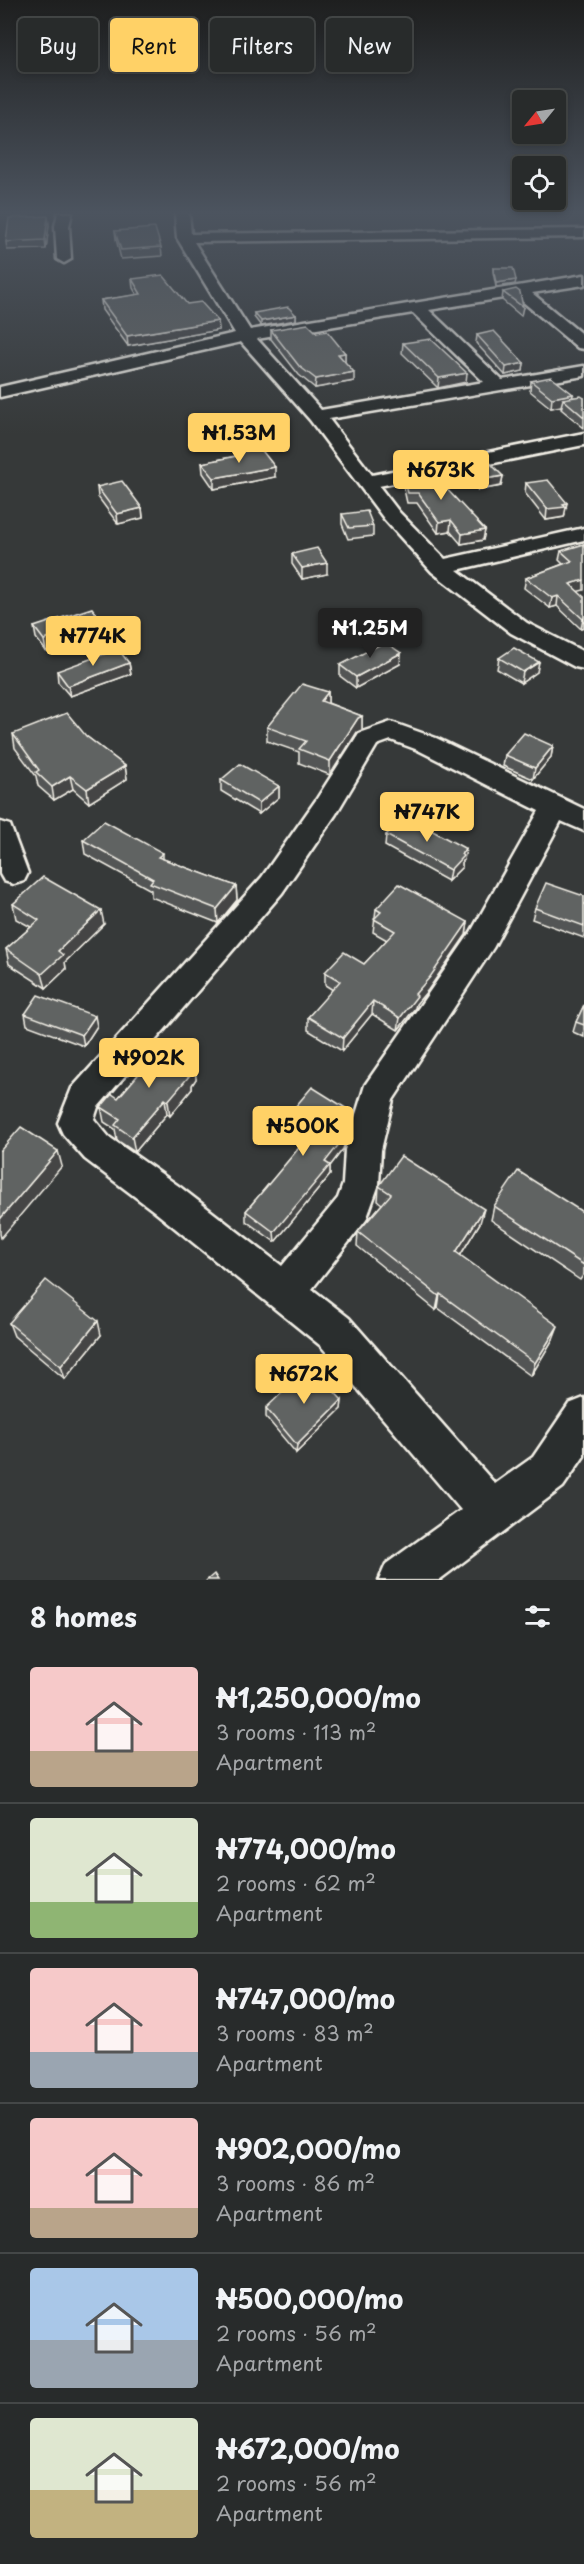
<!DOCTYPE html>
<html lang="en">
<head>
<meta charset="utf-8">
<style>
  :root { --surface:#282b2b; --page:#303333; --text:#f1f3f6; --muted:#a5a7a9; --line:#444747; --accent:#ffd166 }
  body { margin:0; font-family:"Playpen Sans",sans-serif; background:var(--page); color:var(--text); height:100vh; display:flex; flex-direction:column; font-size:22px; white-space:nowrap }
  * { box-sizing:border-box; margin:0 }
  p { font-size:20px; color:var(--muted) }
  .icon { flex:none; width:33px; height:33px; fill:none; stroke:currentColor; stroke-width:2; stroke-linecap:round; stroke-linejoin:round }
  .map { position:relative; height:1580px; overflow:hidden }
  .drawer { display:flex; flex-direction:column; background:var(--surface); flex:1 }
  .drawer>* { flex:none }
  .banner { position:absolute; left:18px; top:18px; width:549px; height:54px; display:flex; gap:12px }
  .needle { width:39px; rotate:240deg }
  .fabs { position:absolute; left:512px; top:90px; display:grid; gap:12px }
  .fabs a { display:grid; place-items:center; width:54px; height:54px; border-radius:6px; background:var(--surface); box-shadow:0 3px 9px #0003,0 0 0 2px var(--line); font-size:30px }
  .price { position:absolute; translate:-50% -51px; padding:0 14px; border-radius:6px; background:var(--accent); color:#111; font-size:20px; line-height:39px; filter:drop-shadow(0 2px 3px #0008) }
  .price::after { content:''; position:absolute; left:50%; top:36px; width:18px; height:14px; margin-left:-9px; background:inherit; clip-path:polygon(0 0,100% 0,50% 100%) }
  .price.active { background:#222; color:#fff }
  ul { padding:0; list-style:none }
  li { display:flex; align-items:center; gap:18px; height:150px; padding:0 30px }
  li+li { border-top:2px solid var(--line) }
  li span { display:grid; place-items:center; flex:none; width:168px; height:120px; border-radius:6px; color:#555 }
  li>.icon { margin-inline-start:auto }
  span .icon { width:72px; height:72px; fill:#fffc; stroke-width:1 }
  li b { font-size:26px }
  h2 { display:flex; justify-content:space-between; align-items:center; height:72px; padding:0 30px; font-size:26px }
  .tag { padding:0 21px; border-radius:6px; background:var(--surface); box-shadow:0 3px 9px #0003,0 0 0 2px var(--line); font-size:21px; line-height:54px }
  .tag.active { background:var(--accent); color:#111 }
  .map>svg:first-child { display:block }
  .lines { fill:none; stroke-linecap:round; stroke-linejoin:round }
  .minor-casing { stroke:#f4f1e8; stroke-width:5 }
  .minor { fill:#2a2d2e; fill-rule:evenodd }
  .wall { fill:#535554; stroke:#f4f1e8; stroke-width:1.5 }
  .shaded-wall { fill:#444545; stroke:#f4f1e8; stroke-width:1.5 }
  .building { fill:#616362; stroke:#f4f1e8; stroke-width:1.5 }
</style>
</head>
<body>
<div class="map">
<svg width="584" height="1580" viewBox="0 0 584 1580">
  <rect width="100%" height="100%" fill="#363939"/>
  <filter id="ink" filterUnits="userSpaceOnUse"><feTurbulence type="fractalNoise" baseFrequency=".0167" numOctaves="2"/><feDisplacementMap in="SourceGraphic" scale="12" xChannelSelector="R" yChannelSelector="G"/><feConvolveMatrix kernelMatrix="1 2 1 2 8 2 1 2 1" color-interpolation-filters="sRGB"/></filter>
  <g filter="url(#ink)">
    <g class="lines">
      <g class="minor-casing">
        <g id="minor">
          <polygon points="58,213 72,213 69,226 71,259 64,263 57,259 55,226"/>
          <path d="M175 213H189L191 234 584 229V237L194 242 250 330 584 275V285L532 293 584 336V349L578 348 516 296 429 310 502 380 584 366V376L329 419 372 475 584 433V445L379 486 399 512 445 559 584 528V540L457 570 527 623 584 652V669L575 667 511 633 432 572 385 520 310 420 241 342 0 397V387L235 333 177 238ZM413 313 484 382 321 410 257 339Z"/>
          <path d="M391 722 436 738 584 809V831L561 821 493 948 393 1100 381 1150 379 1184 366 1220 312 1289 349 1318 495 1484 533 1457 569 1404 584 1398V1456L563 1487 439 1580H379L386 1564 461 1510 321 1346 154 1211 85 1159 63 1134 58 1123 72 1088 262 877 316 800 359 733ZM391 740 418 750 539 811 471 932 365 1085 345 1150 343 1184 338 1198 282 1266 180 1187 109 1137 94 1119 98 1107 282 893 336 814 377 745Z"/>
          <polygon points="0,822 10,825 28,873 24,881 14,884 4,881 0,874"/>
        </g>
      </g>
      <use href="#minor" class="minor"/>
    </g>
    <g class="wall">
      <polygon points="48,216 49,225 46,249 7,250 6,242"/>
      <polygon points="115,231 161,247 162,256 121,259 116,239"/>
      <polygon points="493,268 515,284 496,287 493,272"/>
      <polygon points="132,279 187,304 218,321 219,330 128,346 102,310 101,300 137,295 133,288"/>
      <polygon points="503,292 523,307 521,316 502,300"/>
      <polygon points="254,313 296,315 296,320 261,326 254,317"/>
      <polygon points="271,330 317,333 345,353 345,362 354,381 315,388 299,375 271,339"/>
      <polygon points="477,335 524,363 523,371 505,375 476,343"/>
      <polygon points="403,343 466,382 438,388 402,353"/>
      <polygon points="531,381 573,394 572,397 584,398 584,428 561,409 562,406 551,408 530,391"/>
      <polygon points="235,453 275,477 214,489 203,473 202,463 235,456"/>
      <polygon points="464,464 503,476 501,486 478,490 463,475"/>
      <polygon points="403,475 485,530 483,540 461,544 450,531 438,533 417,503 407,503 403,485"/>
      <polygon points="526,483 565,514 564,517 546,520 525,493"/>
      <polygon points="97,487 142,508 143,518 118,524 98,497"/>
      <polygon points="342,514 373,526 373,536 348,539 342,524"/>
      <polygon points="584,544 578,592 584,597 584,628 581,629 557,606 550,608 524,588 526,578 563,564 559,560 561,551"/>
      <polygon points="292,554 327,574 302,579 292,564"/>
      <polygon points="102,621 104,632 46,651 36,638 34,627"/>
      <polygon points="401,653 400,664 356,688 340,676 340,665"/>
      <polygon points="499,658 537,672 521,683 497,669"/>
      <polygon points="129,663 131,674 70,696 58,682 57,671"/>
      <polygon points="328,692 328,703 362,716 362,730 357,732 330,775 299,763 299,752 267,741 267,727"/>
      <polygon points="13,734 86,736 125,766 127,779 89,803 73,789 54,800 38,786 36,776 15,748"/>
      <polygon points="553,746 551,757 533,779 503,766 505,755"/>
      <polygon points="221,780 279,786 279,797 259,814 221,791"/>
      <polygon points="386,835 464,860 462,862 462,867 448,881 385,846"/>
      <polygon points="83,840 163,853 163,859 236,886 237,900 218,923 151,897 151,890 85,854"/>
      <polygon points="584,896 584,938 532,919 535,908"/>
      <polygon points="13,904 104,924 65,962 66,969 46,988 9,964 6,949 31,927 16,919"/>
      <polygon points="376,909 468,922 466,935 428,990 416,1004 415,1008 398,1030 372,1014 342,1051 308,1030 308,1017 333,990 325,985 325,972 364,964 387,940 373,932"/>
      <polygon points="584,1005 584,1037 573,1032 576,1022"/>
      <polygon points="25,1014 97,1026 84,1046 27,1025"/>
      <polygon points="139,1067 196,1079 192,1085 192,1089 170,1116 167,1114 135,1152 117,1140 115,1129 104,1122 101,1107 118,1098 140,1073"/>
      <polygon points="284,1120 351,1123 347,1128 347,1136 343,1149 330,1166 330,1175 275,1242 246,1221 246,1211 303,1143 284,1131"/>
      <polygon points="379,1186 480,1223 460,1256 553,1339 531,1376 438,1308 436,1310 357,1246 358,1232 382,1204 378,1201"/>
      <polygon points="494,1206 584,1213 584,1274 580,1280 491,1220"/>
      <polygon points="9,1323 101,1335 65,1379 14,1336"/>
      <polygon points="342,1400 341,1409 296,1453 266,1417 266,1408"/>
    </g>
    <g class="shaded-wall">
      <polygon points="48,216 49,225 46,249 45,240"/>
      <polygon points="516,280 515,284 496,287 496,283"/>
      <polygon points="296,315 296,320 261,326 261,321"/>
      <polygon points="218,321 219,330 128,346 127,336"/>
      <polygon points="345,353 345,362 338,354"/>
      <polygon points="524,363 523,371 505,375 506,367"/>
      <polygon points="354,372 354,381 315,388 316,379"/>
      <polygon points="467,373 466,382 438,388 439,378"/>
      <polygon points="573,394 571,403 563,399 561,406 551,408 552,398"/>
      <polygon points="275,467 275,477 214,489 214,478"/>
      <polygon points="503,476 501,486 478,490 479,480"/>
      <polygon points="567,503 564,517 546,520 547,509"/>
      <polygon points="142,508 143,518 118,524 117,514"/>
      <polygon points="451,520 450,531 438,533 439,522"/>
      <polygon points="485,530 483,540 461,544 462,534"/>
      <polygon points="327,563 327,574 302,579 302,568"/>
      <polygon points="584,580 584,590 568,594 570,584"/>
      <polygon points="558,596 557,606 550,608 552,598"/>
      <polygon points="584,618 584,628 581,629 583,619"/>
      <polygon points="102,621 104,632 46,651 44,640"/>
      <polygon points="401,653 400,664 356,688 356,677"/>
      <polygon points="539,662 537,672 521,683 523,672"/>
      <polygon points="129,663 131,674 70,696 68,686"/>
      <polygon points="328,692 328,706 321,701"/>
      <polygon points="362,716 362,730 357,732 330,775 330,761 358,718"/>
      <polygon points="553,746 551,757 533,779 535,768"/>
      <polygon points="125,766 127,779 89,803 87,789"/>
      <polygon points="70,776 73,789 54,800 52,787"/>
      <polygon points="279,786 279,797 259,814 259,803"/>
      <polygon points="466,849 464,860 462,862 462,867 448,881 450,870 461,854"/>
      <polygon points="236,886 237,900 218,923 217,909"/>
      <polygon points="101,910 104,924 65,962 66,969 46,988 42,974 58,951"/>
      <polygon points="468,922 466,935 428,990 416,1004 415,1008 398,1030 400,1018 415,994"/>
      <polygon points="373,1001 372,1014 342,1051 343,1038"/>
      <polygon points="95,1016 97,1026 84,1046 82,1035"/>
      <polygon points="195,1064 196,1079 192,1085 192,1089 170,1116 168,1101 188,1072"/>
      <polygon points="165,1099 167,1114 135,1152 132,1137"/>
      <polygon points="352,1112 351,1123 347,1128 347,1136 343,1149 330,1166 330,1175 275,1242 274,1232 325,1162 344,1124"/>
      <polygon points="58,1151 62,1166 1,1238 0,1234 0,1219"/>
      <polygon points="484,1209 480,1223 453,1267 456,1252"/>
      <polygon points="440,1294 438,1308 436,1310 439,1296"/>
      <polygon points="98,1321 101,1335 65,1379 61,1366"/>
      <polygon points="558,1326 553,1339 531,1376 535,1363"/>
      <polygon points="342,1400 341,1409 296,1453 297,1445"/>
    </g>
    <g class="building">
      <polygon points="48,216 45,240 6,242 9,218"/>
      <polygon points="155,228 161,247 121,250 115,231"/>
      <polygon points="493,268 513,268 516,280 496,283"/>
      <polygon points="163,275 187,304 201,302 218,321 127,336 101,300 141,294 132,279"/>
      <polygon points="516,289 520,292 523,307 503,292"/>
      <polygon points="288,307 296,315 261,321 254,313"/>
      <polygon points="308,324 317,333 327,331 345,353 338,354 354,372 316,379 299,366 271,330"/>
      <polygon points="494,331 524,363 506,367 477,335"/>
      <polygon points="431,339 467,373 439,378 403,343"/>
      <polygon points="551,377 573,394 552,398 531,381"/>
      <polygon points="581,396 584,398 584,417 563,399"/>
      <polygon points="260,448 275,467 214,478 202,463 237,456 235,453"/>
      <polygon points="489,462 503,476 479,480 464,464"/>
      <polygon points="429,470 485,530 462,534 451,520 439,522 418,493 408,493 403,475"/>
      <polygon points="548,480 567,503 563,504 566,507 547,509 526,483"/>
      <polygon points="122,481 142,508 117,514 97,487"/>
      <polygon points="367,511 373,526 349,528 342,514"/>
      <polygon points="584,544 584,580 570,584 584,597 584,618 583,619 558,596 552,598 526,578 572,561 561,551"/>
      <polygon points="317,548 327,563 302,568 292,554"/>
      <polygon points="92,608 102,621 44,640 34,627"/>
      <polygon points="385,642 401,653 356,677 340,665"/>
      <polygon points="514,648 539,662 523,672 499,658"/>
      <polygon points="118,649 129,663 68,686 57,671"/>
      <polygon points="302,684 328,692 321,701 362,716 358,718 330,761 299,749 306,741 267,727"/>
      <polygon points="67,713 86,736 125,766 87,789 70,776 52,787 36,772 39,770 13,734"/>
      <polygon points="524,733 553,746 535,768 505,755"/>
      <polygon points="240,764 279,786 259,803 221,780"/>
      <polygon points="405,816 466,849 461,854 463,856 450,870 386,835"/>
      <polygon points="104,821 163,853 158,857 236,886 217,909 150,883 153,879 83,840"/>
      <polygon points="43,877 101,910 58,951 63,955 42,974 6,949 39,920 13,904"/>
      <polygon points="546,883 584,896 584,926 535,908"/>
      <polygon points="399,884 468,922 430,977 415,994 417,996 400,1018 373,1001 343,1038 308,1017 340,981 325,972 344,952 364,964 395,931 374,919 381,912 376,909"/>
      <polygon points="38,995 95,1016 82,1035 25,1014"/>
      <polygon points="584,1005 584,1025 576,1022"/>
      <polygon points="164,1045 195,1064 188,1072 191,1074 168,1101 165,1099 132,1137 115,1125 120,1119 101,1107 112,1094 118,1098 143,1069 139,1067 150,1054 154,1057"/>
      <polygon points="312,1087 352,1112 344,1124 347,1126 344,1138 325,1162 330,1165 274,1232 246,1211 309,1136 284,1120"/>
      <polygon points="21,1127 58,1151 0,1219 0,1151"/>
      <polygon points="401,1156 484,1209 456,1252 558,1326 535,1363 440,1294 439,1296 358,1232 391,1194 379,1186"/>
      <polygon points="518,1171 584,1213 584,1265 494,1206"/>
      <polygon points="46,1280 98,1321 61,1366 9,1323"/>
      <polygon points="310,1366 342,1400 297,1445 266,1408"/>
      <polygon points="214,1574 218,1580 207,1580"/>
    </g>
  </g>
  <linearGradient id="sky" x2="0" y2="1"><stop stop-color="#1e1f1f"/><stop offset="0.49" stop-color="#4c545f"/><stop offset="1" stop-color="#4c545f" stop-opacity="0"/></linearGradient>
  <rect width="584" height="434" fill="url(#sky)"/>
</svg>
<div class="fabs">
<a><svg class="needle" viewBox="-14 -14 28 28"><path d="M0-13l5 13h-10z" fill="#e53935"/><path d="M0 13l5-13h-10z" fill="#a5a7a9"/></svg></a>
<a><svg class="icon" aria-label="locate" viewBox="0 0 24 24"><circle cx="12" cy="12" r="6"/><path d="M12 2v4M12 18v4M2 12h4M18 12h4"/></svg></a>
</div>
<b class="price" style="left:239px;top:464px">₦1.53M</b>
<b class="price" style="left:441px;top:501px">₦673K</b>
<b class="price active" style="left:370px;top:659px">₦1.25M</b>
<b class="price" style="left:93px;top:667px">₦774K</b>
<b class="price" style="left:427px;top:843px">₦747K</b>
<b class="price" style="left:149px;top:1089px">₦902K</b>
<b class="price" style="left:303px;top:1157px">₦500K</b>
<b class="price" style="left:304px;top:1405px">₦672K</b>
<div class="banner">
<a class="tag">Buy</a>
<a class="tag active">Rent</a>
<a class="tag">Filters</a>
<a class="tag">New</a>
</div>
</div>
<section class="drawer">
<h2>8 homes<svg class="icon" aria-label="filters" viewBox="0 0 24 24"><path d="M4 7h16M4 17h16"/><circle cx="9" cy="7" r="2"/><circle cx="15" cy="17" r="2"/></svg></h2>
<ul>
<li><span style="background:linear-gradient(#f6c9c9 70%,#b9a48a 0)"><svg class="icon" aria-label="home" viewBox="0 0 24 24"><path d="M3 11l9-7 9 7M6 9v11h12V9"/></svg></span><div><b>₦1,250,000/mo</b><p>3 rooms · 113 m²</p><p>Apartment</p></div></li>
<li><span style="background:linear-gradient(#dfe7d0 70%,#8fb573 0)"><svg class="icon" aria-label="home" viewBox="0 0 24 24"><path d="M3 11l9-7 9 7M6 9v11h12V9"/></svg></span><div><b>₦774,000/mo</b><p>2 rooms · 62 m²</p><p>Apartment</p></div></li>
<li><span style="background:linear-gradient(#f6c9c9 70%,#9aa5b1 0)"><svg class="icon" aria-label="home" viewBox="0 0 24 24"><path d="M3 11l9-7 9 7M6 9v11h12V9"/></svg></span><div><b>₦747,000/mo</b><p>3 rooms · 83 m²</p><p>Apartment</p></div></li>
<li><span style="background:linear-gradient(#f6c9c9 75%,#b9a48a 0)"><svg class="icon" aria-label="home" viewBox="0 0 24 24"><path d="M3 11l9-7 9 7M6 9v11h12V9"/></svg></span><div><b>₦902,000/mo</b><p>3 rooms · 86 m²</p><p>Apartment</p></div></li>
<li><span style="background:linear-gradient(#a9c7e8 60%,#9aa5b1 0)"><svg class="icon" aria-label="home" viewBox="0 0 24 24"><path d="M3 11l9-7 9 7M6 9v11h12V9"/></svg></span><div><b>₦500,000/mo</b><p>2 rooms · 56 m²</p><p>Apartment</p></div></li>
<li><span style="background:linear-gradient(#dfe7d0 60%,#c2b280 0)"><svg class="icon" aria-label="home" viewBox="0 0 24 24"><path d="M3 11l9-7 9 7M6 9v11h12V9"/></svg></span><div><b>₦672,000/mo</b><p>2 rooms · 56 m²</p><p>Apartment</p></div></li>
</ul>
</section>
</body>
</html>
